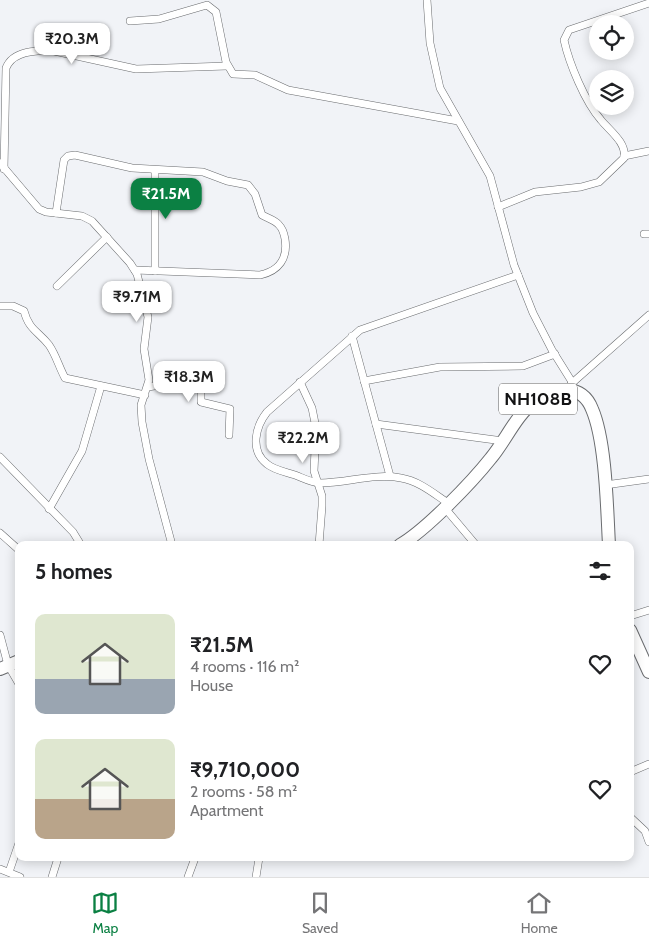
<!DOCTYPE html>
<html lang="en">
<head>
<meta charset="utf-8">
<style>
  :root { --surface:#fff; --page:#f2f2f2; --text:#202124; --muted:#757577; --line:#e0e0e0; --accent:#0b8043 }
  body { margin:0; font-family:Cabin,sans-serif; background:var(--page); color:var(--text); height:100vh; display:flex; flex-direction:column; font-size:19px; white-space:nowrap }
  * { box-sizing:border-box; margin:0 }
  p { font-size:16px; color:var(--muted) }
  .icon { flex:none; width:28px; height:28px; fill:none; stroke:currentColor; stroke-width:2; stroke-linecap:round; stroke-linejoin:round }
  .map { position:relative; flex:1; overflow:hidden }
  .side { position:absolute; left:15px; top:541px; width:619px; height:320px; display:flex; flex-direction:column; background:var(--surface); border-radius:10px; box-shadow:0 2px 12px #0003 }
  .side>* { flex:none }
  .buttons { position:absolute; left:589px; top:15px; display:grid; gap:10px }
  .buttons a { display:grid; place-items:center; width:45px; height:45px; border-radius:50%; background:var(--surface); box-shadow:0 2px 12px #0003; font-size:25px }
  .price { position:absolute; translate:-50% -42px; padding:0 11px; border-radius:10px; background:#fff; color:#222; font-size:16px; line-height:32px; filter:drop-shadow(0 1px 2px #0008) }
  .price::after { content:''; position:absolute; left:50%; top:30px; width:15px; height:11px; margin-left:-8px; background:inherit; clip-path:polygon(0 0,100% 0,50% 100%) }
  .price.on { background:var(--accent); color:#fff }
  ul { padding:0; list-style:none }
  li { display:flex; align-items:center; gap:15px; height:125px; padding:0 20px }
  li span { display:grid; place-items:center; flex:none; width:140px; height:100px; border-radius:10px; color:#555 }
  li>.icon { margin-inline-start:auto }
  span .icon { width:60px; height:60px; fill:#fffc; stroke-width:1 }
  li b { font-size:21px }
  h2 { display:flex; justify-content:space-between; align-items:center; height:60px; padding:0 20px; font-size:21px }
  .dock { display:flex; justify-content:space-around; align-items:center; height:70px; border-top:1px solid var(--line); background:var(--surface); font-size:14px; color:var(--muted) }
  .dock a { display:grid; justify-items:center; gap:2px }
  .dock .on { color:var(--accent) }
  .map>svg:first-child { display:block }
  .lines { fill:none; stroke-linecap:round; stroke-linejoin:round }
  .street-casing { stroke:#696b6e; stroke-width:8 }
  .highway-casing { stroke:#696b6e; stroke-width:14 }
  .street { stroke:#fff; stroke-width:7 }
  .highway { stroke:#fff; stroke-width:12 }
  .labels { text-anchor:middle; stroke-width:4; stroke-linejoin:round; paint-order:stroke }
  .shield { fill:#fff; stroke:#5a5a5a; stroke-width:1 }
  .shield-label { font-size:18px; font-weight:bold; fill:#131314 }
</style>
</head>
<body>
<div class="map">
<svg width="649" height="877" viewBox="0 0 649 877">
  <rect width="100%" height="100%" fill="#f1f3f7"/>
  <g class="lines">
    <g class="street-casing">
      <g id="street">
        <polyline points="427,0 430,43 440,88 490,176 514,265 533,313 552,350 572,382"/>
        <polyline points="130,21 159,19 207,5 216,12 226,62 233,74 255,75 288,90 458,121"/>
        <polyline points="624,156 649,151"/>
        <polyline points="0,163 39,209 46,212 82,216 92,221 130,263 137,274 148,317 144,349 149,380 141,405 142,422 149,459 172,545"/>
        <path d="M4 169 6 68C13 50 38 50 54 51L136 69 227 66"/>
        <path d="M498 207 535 192 581 187 599 182 624 158C627 143 610 131 601 120 585 102 569 63 564 40L569 30 649 3"/>
        <path d="M56 213 64 160 68 156 75 155 132 168 203 172 227 181 248 185 255 194 262 215C267 218 275 220 279 225 283 229 284 233 285 239 288 258 279 271 260 275L135 270"/>
        <polyline points="644,234 649,234"/>
        <polyline points="155,271 155,170"/>
        <polyline points="57,286 107,237"/>
        <path d="M0 306H13L24 311C29 330 38 331 49 345 56 355 59 367 65 378L145 395"/>
        <polyline points="352,336 390,476"/>
        <polyline points="364,381 440,367 523,366 555,354"/>
        <polyline points="300,382 312,408 316,428 314,471 322,496 322,506 319,545"/>
        <polyline points="571,384 649,315"/>
        <polyline points="148,387 197,379 201,385 201,402 230,409 229,435"/>
        <polyline points="376,424 503,441"/>
        <polyline points="0,457 73,532 81,545"/>
        <polyline points="605,485 649,479"/>
        <path d="M448 503C433 493 419 481 401 478 374 473 347 483 320 483 312 483 303 478 295 475 286 472 274 470 267 464 249 450 256 426 267 412L360 330 518 275"/>
        <polyline points="444,507 476,545"/>
        <polyline points="49,509 82,451 101,386"/>
        <polyline points="0,533 19,550"/>
        <polyline points="630,616 649,610"/>
        <polyline points="0,635 8,665 19,684"/>
        <polyline points="630,772 649,764"/>
        <polyline points="630,817 645,831 649,842"/>
        <polyline points="0,869 20,877"/>
        <polyline points="9,872 19,843"/>
        <polyline points="52,877 58,858"/>
        <polyline points="188,877 195,858"/>
        <polyline points="256,877 259,858"/>
      </g>
    </g>
    <g class="highway-casing">
      <g id="highway">
        <path d="M400 545C426 530 472 482 491 458 506 440 516 415 535 401 554 387 582 383 592 409 606 441 607 509 609 545"/>
        <polyline points="630,630 649,672"/>
        <polyline points="0,669 19,661"/>
      </g>
    </g>
    <use href="#street" class="street"/>
    <use href="#highway" class="highway"/>
  </g>
  <g class="labels">
    <rect class="shield" x="499" y="383.5" width="78" height="31" rx="4"/>
    <g class="shield-label">
      <text x="538" y="405">NH108B</text>
    </g>
  </g>
</svg>
<div class="buttons">
<a><svg class="icon" aria-label="locate" viewBox="0 0 24 24"><circle cx="12" cy="12" r="6"/><path d="M12 2v4M12 18v4M2 12h4M18 12h4"/></svg></a>
<a><svg class="icon" aria-label="layers" viewBox="0 0 24 24"><path d="M12 4l9 5-9 5-9-5zM3 14l9 5 9-5"/></svg></a>
</div>
<b class="price" style="left:72px;top:65px">₹20.3M</b>
<b class="price on" style="left:166px;top:220px">₹21.5M</b>
<b class="price" style="left:137px;top:323px">₹9.71M</b>
<b class="price" style="left:189px;top:403px">₹18.3M</b>
<b class="price" style="left:303px;top:464px">₹22.2M</b>
<section class="side">
<h2>5 homes<svg class="icon" aria-label="filters" viewBox="0 0 24 24"><path d="M4 7h16M4 17h16"/><circle cx="9" cy="7" r="2"/><circle cx="15" cy="17" r="2"/></svg></h2>
<ul>
<li><span style="background:linear-gradient(#dfe7d0 65%,#9aa5b1 0)"><svg class="icon" aria-label="home" viewBox="0 0 24 24"><path d="M3 11l9-7 9 7M6 9v11h12V9"/></svg></span><div><b>₹21.5M</b><p>4 rooms · 116 m²</p><p>House</p></div><svg class="icon" aria-label="heart" viewBox="0 0 24 24"><path d="M12 20l-8-8c-3-5 5-10 8-4 3-6 11-1 8 4z"/></svg></li>
<li><span style="background:linear-gradient(#dfe7d0 60%,#b9a48a 0)"><svg class="icon" aria-label="home" viewBox="0 0 24 24"><path d="M3 11l9-7 9 7M6 9v11h12V9"/></svg></span><div><b>₹9,710,000</b><p>2 rooms · 58 m²</p><p>Apartment</p></div><svg class="icon" aria-label="heart" viewBox="0 0 24 24"><path d="M12 20l-8-8c-3-5 5-10 8-4 3-6 11-1 8 4z"/></svg></li>
</ul>
</section>
</div>
<nav class="dock">
<a class="on"><svg class="icon" aria-label="map" viewBox="0 0 24 24"><path d="M3 6l6-2 6 2 6-2v14l-6 2-6-2-6 2zM9 4v14M15 6v14"/></svg>Map</a>
<a><svg class="icon" aria-label="saved" viewBox="0 0 24 24"><path d="M7 4h10v16l-5-4-5 4z"/></svg>Saved</a>
<a><svg class="icon" aria-label="home" viewBox="0 0 24 24"><path d="M3 11l9-7 9 7M6 9v11h12V9"/></svg>Home</a>
</nav>
</body>
</html>
